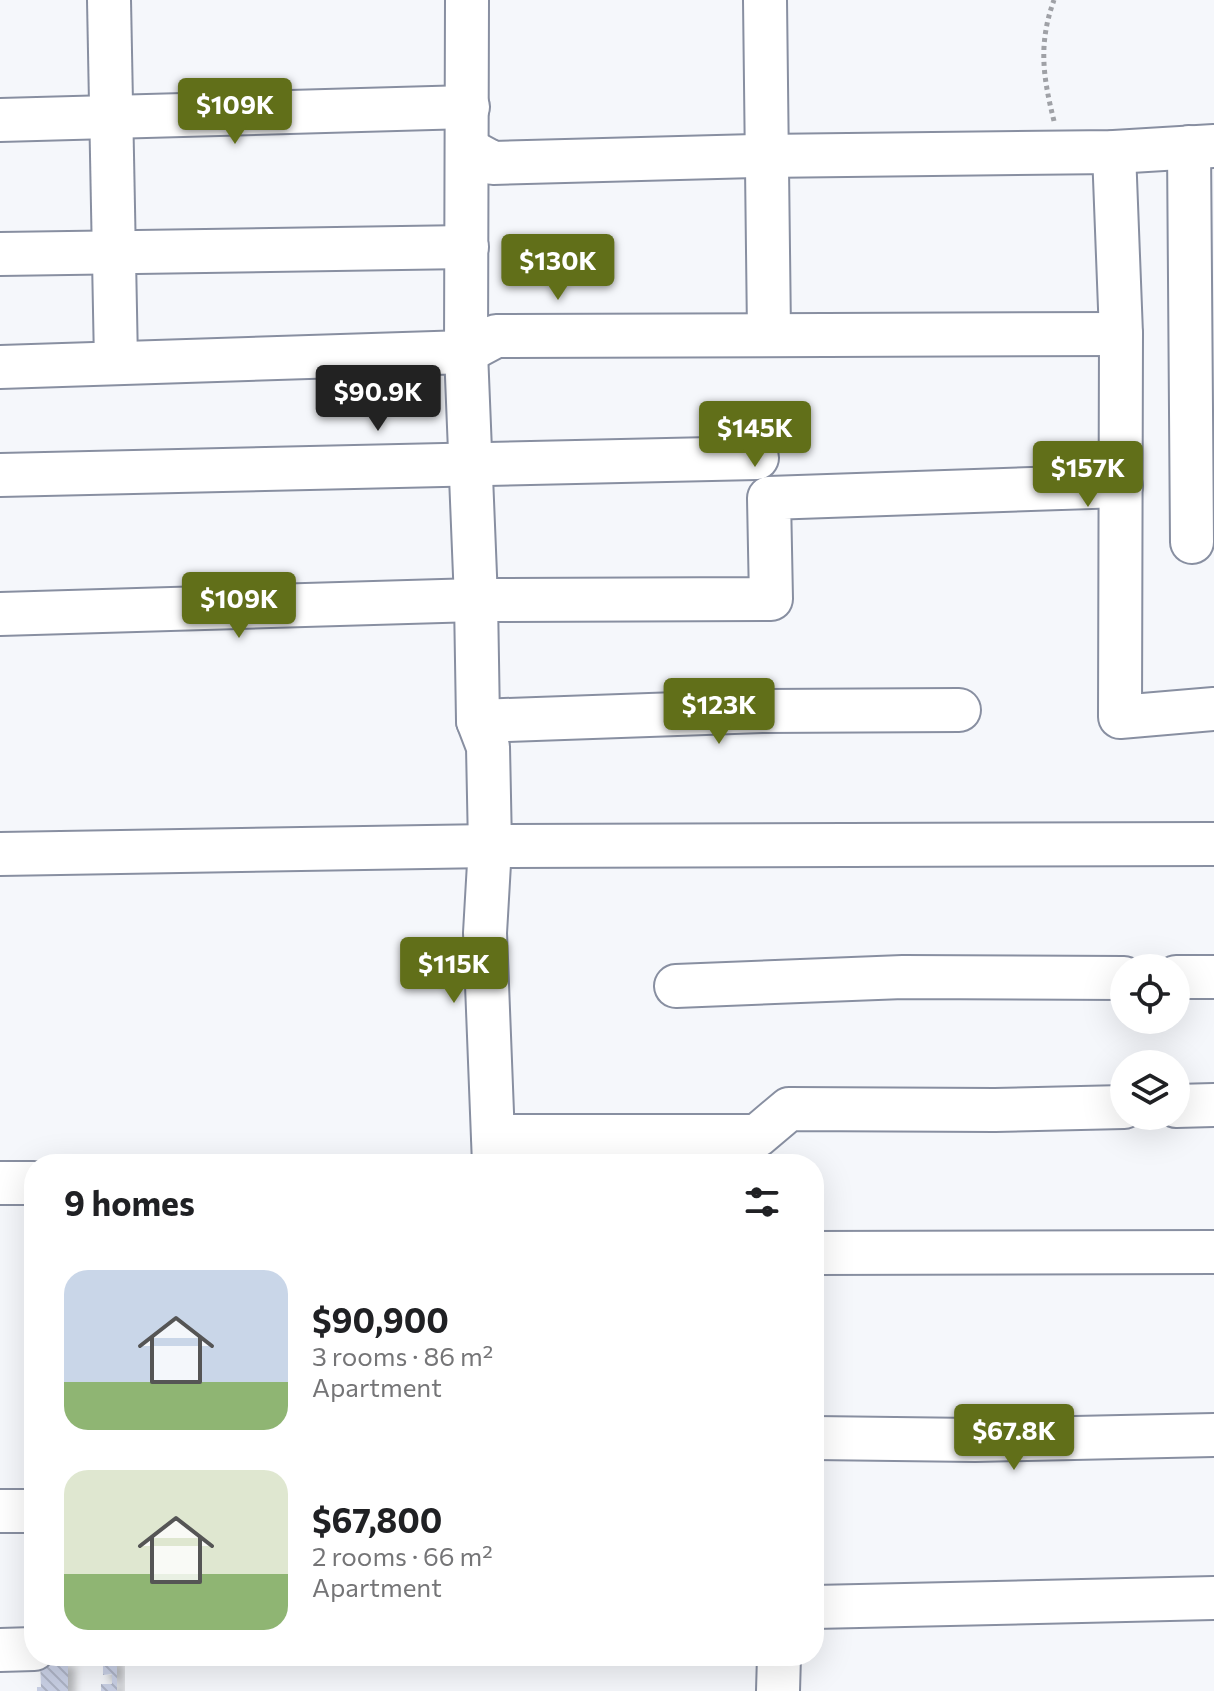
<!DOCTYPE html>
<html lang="en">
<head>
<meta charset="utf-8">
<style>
  :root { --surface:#fff; --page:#f2f2f2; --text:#202124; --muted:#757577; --accent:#616f19 }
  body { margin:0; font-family:Commissioner,sans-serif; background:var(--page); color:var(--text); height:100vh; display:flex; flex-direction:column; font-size:30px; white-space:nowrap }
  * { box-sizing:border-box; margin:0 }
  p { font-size:26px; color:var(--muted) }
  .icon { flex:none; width:44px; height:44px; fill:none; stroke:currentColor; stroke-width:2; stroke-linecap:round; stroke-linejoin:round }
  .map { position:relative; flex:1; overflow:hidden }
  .side { position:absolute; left:24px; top:1154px; width:800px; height:512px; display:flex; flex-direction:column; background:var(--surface); border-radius:32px; box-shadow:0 8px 32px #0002 }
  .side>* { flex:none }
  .tools { position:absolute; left:1110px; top:954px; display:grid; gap:16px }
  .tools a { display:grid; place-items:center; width:80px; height:80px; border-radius:50%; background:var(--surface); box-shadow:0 8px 32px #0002; font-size:40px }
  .price { position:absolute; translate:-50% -68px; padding:0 18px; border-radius:8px; background:var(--accent); color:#fff; font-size:26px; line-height:52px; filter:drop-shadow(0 2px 4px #0008) }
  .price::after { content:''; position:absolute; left:50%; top:48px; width:24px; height:18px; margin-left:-12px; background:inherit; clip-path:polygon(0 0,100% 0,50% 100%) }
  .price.current { background:#222; color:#fff }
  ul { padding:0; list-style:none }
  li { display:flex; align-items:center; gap:24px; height:200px; padding:0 40px }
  li span { display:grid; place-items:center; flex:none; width:224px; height:160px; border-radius:24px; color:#555 }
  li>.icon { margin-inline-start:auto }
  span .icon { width:96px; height:96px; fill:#fffc; stroke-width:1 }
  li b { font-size:34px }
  h2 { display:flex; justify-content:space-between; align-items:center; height:96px; padding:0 40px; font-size:34px }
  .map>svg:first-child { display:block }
  .building { fill:url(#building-back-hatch); filter:url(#shadow) }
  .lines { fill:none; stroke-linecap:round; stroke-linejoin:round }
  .minor-casing { stroke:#888fa1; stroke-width:46 }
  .path { stroke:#9fa1a6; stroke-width:5; stroke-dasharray:4 4; stroke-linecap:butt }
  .minor { stroke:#fff; stroke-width:42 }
</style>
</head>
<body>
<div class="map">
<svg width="1214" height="1691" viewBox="0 0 1214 1691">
  <defs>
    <pattern id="building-back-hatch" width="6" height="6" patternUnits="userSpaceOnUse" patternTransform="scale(2)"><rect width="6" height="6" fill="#c8cfe4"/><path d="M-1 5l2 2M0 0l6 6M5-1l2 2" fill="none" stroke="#acb2c4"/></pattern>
    <filter id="shadow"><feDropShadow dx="7" dy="7" stdDeviation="4" flood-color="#0004"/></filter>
  </defs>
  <rect width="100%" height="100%" fill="#f5f7fb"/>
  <g class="building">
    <polygon points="103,1656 117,1656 117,1691 101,1691 101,1684 112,1684 112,1674 103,1675"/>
    <polygon points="68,1659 68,1691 37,1691 37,1687 41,1687 40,1660"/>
  </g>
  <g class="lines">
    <g class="minor-casing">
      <g id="minor">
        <polyline points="109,0 116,362"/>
        <polyline points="467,0 466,352 476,600 478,721 488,747 490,846 485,933 494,1164"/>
        <polyline points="765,0 769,333"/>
        <polyline points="0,120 468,107"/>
        <polyline points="1189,147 1192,542"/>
        <polyline points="467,149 493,163 755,156 1114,152 1214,146"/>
        <polyline points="1114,152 1121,334 1120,717 1214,709"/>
        <polyline points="0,254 467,247"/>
        <polyline points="0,367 466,352 496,336 1121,334"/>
        <polyline points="0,475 757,458"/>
        <polyline points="0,614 476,600 771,599 769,498 1121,486"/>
        <polyline points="478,721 762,711 959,710"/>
        <polyline points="0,854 490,846 1214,844"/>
        <polyline points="1176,977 1214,977"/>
        <polyline points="676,986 903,977 1124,978"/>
        <polyline points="1176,1106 1214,1105"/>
        <polyline points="493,1136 757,1136 789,1109 995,1110 1124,1107"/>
        <polyline points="0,1183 34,1183"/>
        <polyline points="814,1253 1214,1252"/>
        <polyline points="814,1438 975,1440 1214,1435"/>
        <polyline points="0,1511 34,1511"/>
        <polyline points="814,1607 1214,1598"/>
        <polyline points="0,1650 34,1649"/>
        <polyline points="778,1691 779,1656"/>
      </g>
    </g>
    <path class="path" d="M1054 121C1043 77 1038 44 1054 0"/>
    <use href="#minor" class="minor"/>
  </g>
</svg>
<div class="tools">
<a><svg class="icon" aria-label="locate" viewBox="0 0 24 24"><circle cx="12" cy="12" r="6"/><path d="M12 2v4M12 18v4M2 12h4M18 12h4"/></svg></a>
<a><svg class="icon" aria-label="layers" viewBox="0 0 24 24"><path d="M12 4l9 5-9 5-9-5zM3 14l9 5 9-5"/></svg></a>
</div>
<b class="price" style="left:235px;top:146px">$109K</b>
<b class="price" style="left:558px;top:302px">$130K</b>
<b class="price current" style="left:378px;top:433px">$90.9K</b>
<b class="price" style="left:755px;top:469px">$145K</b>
<b class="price" style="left:1088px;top:509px">$157K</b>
<b class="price" style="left:239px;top:640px">$109K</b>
<b class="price" style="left:719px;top:746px">$123K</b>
<b class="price" style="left:454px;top:1005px">$115K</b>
<b class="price" style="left:1014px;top:1472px">$67.8K</b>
<section class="side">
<h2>9 homes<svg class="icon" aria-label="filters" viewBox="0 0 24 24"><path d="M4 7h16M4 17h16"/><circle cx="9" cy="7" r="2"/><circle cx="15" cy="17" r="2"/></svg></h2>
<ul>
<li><span style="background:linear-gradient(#c9d6e8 70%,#8fb573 0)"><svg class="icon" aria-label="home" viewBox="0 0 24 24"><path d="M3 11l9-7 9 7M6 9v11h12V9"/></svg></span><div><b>$90,900</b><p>3 rooms · 86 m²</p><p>Apartment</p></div></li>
<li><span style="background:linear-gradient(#dfe7d0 65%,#8fb573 0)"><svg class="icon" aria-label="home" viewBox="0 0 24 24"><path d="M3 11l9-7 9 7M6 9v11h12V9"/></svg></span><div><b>$67,800</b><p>2 rooms · 66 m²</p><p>Apartment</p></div></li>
</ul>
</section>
</div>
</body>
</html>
